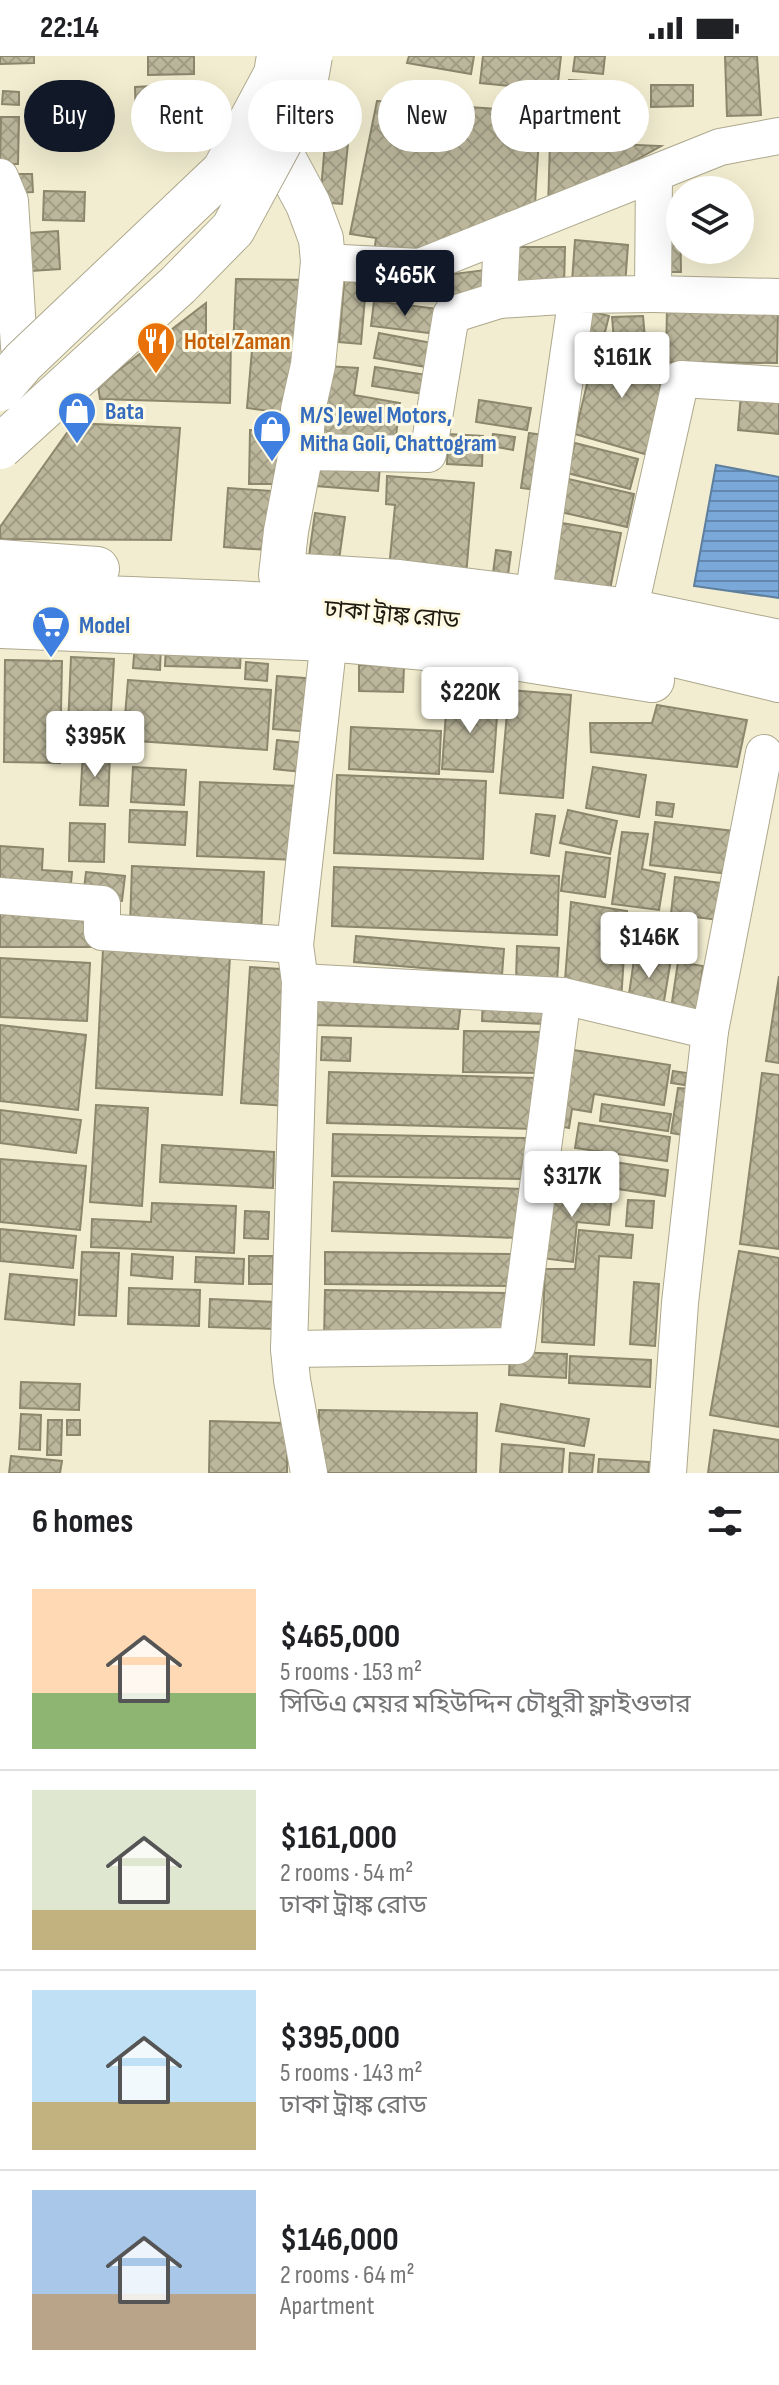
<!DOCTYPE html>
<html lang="en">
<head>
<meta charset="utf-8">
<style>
  :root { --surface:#fff; --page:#f6f6f6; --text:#202124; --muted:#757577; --line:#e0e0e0; --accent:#111827 }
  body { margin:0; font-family:"Sofia Sans Condensed","Noto Sans Bengali",sans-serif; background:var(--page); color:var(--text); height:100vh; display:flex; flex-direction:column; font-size:30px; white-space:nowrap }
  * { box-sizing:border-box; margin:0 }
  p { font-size:26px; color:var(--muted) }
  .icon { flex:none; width:44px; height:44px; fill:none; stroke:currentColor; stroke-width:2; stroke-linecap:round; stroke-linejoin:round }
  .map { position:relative; height:1417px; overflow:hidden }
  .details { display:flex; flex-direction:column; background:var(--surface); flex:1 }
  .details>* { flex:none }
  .banner { position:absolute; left:24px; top:24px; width:732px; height:72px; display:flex; gap:16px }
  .tools { position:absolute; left:666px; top:120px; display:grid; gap:16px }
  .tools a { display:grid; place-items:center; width:88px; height:88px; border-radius:50%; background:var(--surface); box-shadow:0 8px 32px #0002; font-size:40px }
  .price { position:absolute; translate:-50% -68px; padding:0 18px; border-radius:8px; background:#fff; color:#222; font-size:26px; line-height:52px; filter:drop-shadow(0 2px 4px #0008) }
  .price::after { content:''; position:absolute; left:50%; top:48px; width:24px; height:18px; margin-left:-12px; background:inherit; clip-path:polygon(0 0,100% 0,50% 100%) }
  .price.active { background:var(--accent); color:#fff }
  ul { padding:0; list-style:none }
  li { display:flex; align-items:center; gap:24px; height:200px; padding:0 32px }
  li+li { border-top:2px solid var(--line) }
  li span { display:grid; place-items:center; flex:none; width:224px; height:160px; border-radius:0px; color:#555 }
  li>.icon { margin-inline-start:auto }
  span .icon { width:96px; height:96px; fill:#fffc; stroke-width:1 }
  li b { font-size:34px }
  h2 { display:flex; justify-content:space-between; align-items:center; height:96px; padding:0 32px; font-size:34px }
  .tag { padding:0 28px; border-radius:36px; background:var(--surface); box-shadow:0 8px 32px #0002; font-size:28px; line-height:72px }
  .tag.active { background:var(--accent); color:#fff }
  .status { display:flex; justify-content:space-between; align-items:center; height:56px; padding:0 40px; background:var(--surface); direction:ltr }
  .status svg { height:22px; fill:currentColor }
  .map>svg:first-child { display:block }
  .water { fill:url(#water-rules); stroke:#5e7e9d; stroke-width:2 }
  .building { fill:url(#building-cross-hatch); stroke:#8b866c; stroke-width:2 }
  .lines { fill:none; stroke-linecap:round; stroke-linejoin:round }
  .minor-casing { stroke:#ada88d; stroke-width:38 }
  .secondary-casing { stroke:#ada88d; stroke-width:46 }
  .minor { stroke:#fff; stroke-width:36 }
  .secondary { stroke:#fff; stroke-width:44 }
  .trunk-bridge-casing { stroke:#ada88d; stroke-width:46; stroke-linecap:butt }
  .trunk-bridge { stroke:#fff; stroke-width:44 }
  .labels { text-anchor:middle; stroke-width:6; stroke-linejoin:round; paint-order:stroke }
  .food-label { font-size:24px; font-weight:bold; fill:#c56008; stroke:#fefae3; text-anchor:start }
  .shop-label { font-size:24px; font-weight:bold; fill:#366cbe; stroke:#fefae3; text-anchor:start }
  .street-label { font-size:24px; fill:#1e1c11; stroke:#fefae3 }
</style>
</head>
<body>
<div class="status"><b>22:14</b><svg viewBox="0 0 49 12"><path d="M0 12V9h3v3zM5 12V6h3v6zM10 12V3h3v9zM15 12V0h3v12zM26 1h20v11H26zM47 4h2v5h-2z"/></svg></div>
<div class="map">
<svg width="779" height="1417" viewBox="0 0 779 1417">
  <defs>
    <pattern id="water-rules" width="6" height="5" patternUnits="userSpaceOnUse" patternTransform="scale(2)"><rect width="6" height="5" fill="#7aa8d9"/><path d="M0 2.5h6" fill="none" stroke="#6388af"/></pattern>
    <pattern id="building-cross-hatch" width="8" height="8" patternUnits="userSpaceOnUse" patternTransform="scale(2)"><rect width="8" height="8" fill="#bcb79c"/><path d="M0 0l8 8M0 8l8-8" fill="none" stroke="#a19d85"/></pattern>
  </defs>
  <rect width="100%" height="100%" fill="#f2edd0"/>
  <polygon class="water" points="716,409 779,421 779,542 694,530"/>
  <g class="building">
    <polygon points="0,0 34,0 34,7 0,8"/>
    <polygon points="148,0 194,0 194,18 148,19"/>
    <polygon points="409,0 474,0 471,18 407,7"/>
    <polygon points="483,0 561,0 557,35 480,27"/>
    <polygon points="575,0 605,0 603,18 573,15"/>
    <polygon points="725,0 757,0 761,59 727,60"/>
    <polygon points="569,24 608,26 608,46 568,44"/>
    <polygon points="179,27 194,27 194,63 178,63"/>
    <polygon points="172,29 173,63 136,64 135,31"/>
    <polygon points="651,29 693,29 693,50 651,51"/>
    <polygon points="3,35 19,36 19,49 2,48"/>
    <polygon points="377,45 546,56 544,81 539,80 535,149 419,205 373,205 376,182 350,178"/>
    <polygon points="1,61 19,61 18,108 0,108"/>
    <polygon points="326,75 349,77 342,148 320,146"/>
    <polygon points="550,85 661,90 548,153"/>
    <polygon points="11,118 32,118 33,136 12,137"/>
    <polygon points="44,135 85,136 84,165 43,164"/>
    <polygon points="667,153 680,153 681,216 667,216"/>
    <polygon points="58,175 60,213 31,215 29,177"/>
    <polygon points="575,184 628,189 625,230 572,226"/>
    <polygon points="512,191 565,191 564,231 511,230"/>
    <polygon points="485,214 488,236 432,243 429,221"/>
    <polygon points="345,216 367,218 361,288 339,286"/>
    <polygon points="381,216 424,218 422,241 380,239"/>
    <polygon points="236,223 311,224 293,358 247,352 252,294 233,294"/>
    <polygon points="374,245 439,253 436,278 371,270"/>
    <polygon points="206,247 206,279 231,279 230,347 100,343 98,330"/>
    <polygon points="667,251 778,252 777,307 666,306"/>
    <polygon points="585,254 609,260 602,288 579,283"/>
    <polygon points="643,260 645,282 614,284 612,261"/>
    <polygon points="379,277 437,288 432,312 374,302"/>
    <polygon points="595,295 656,295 662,343 648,399 575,378"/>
    <polygon points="326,310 358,312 354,339 400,347 394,396 316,386"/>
    <polygon points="375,311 427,319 424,338 372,330"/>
    <polygon points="741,338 779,342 779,378 738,374"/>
    <polygon points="479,344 531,352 527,374 476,366"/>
    <polygon points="74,367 180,372 171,484 0,483 0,471"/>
    <polygon points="250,374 284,375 284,428 249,428"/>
    <polygon points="529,377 551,380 544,435 521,432"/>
    <polygon points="448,378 483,380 482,410 447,408"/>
    <polygon points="493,378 515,381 513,394 491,390"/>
    <polygon points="575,387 638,403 630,433 567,417"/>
    <polygon points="306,403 380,409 378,435 303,429"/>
    <polygon points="387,420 474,427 466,520 389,513 395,449 386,448"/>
    <polygon points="564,422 634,438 627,471 556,455"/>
    <polygon points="228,432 285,436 281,495 224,491"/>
    <polygon points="315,457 345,461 339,504 309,500"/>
    <polygon points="556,466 621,477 609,539 545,528"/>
    <polygon points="496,494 511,496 508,519 493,517"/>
    <polygon points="135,587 161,589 160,614 133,612"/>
    <polygon points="166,589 241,592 240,612 165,610"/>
    <polygon points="71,601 114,603 110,673 68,671"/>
    <polygon points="5,604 62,605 60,707 4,706"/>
    <polygon points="246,606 268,608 267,625 245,623"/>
    <polygon points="359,609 404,610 403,636 359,635"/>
    <polygon points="277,620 318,623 313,676 273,673"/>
    <polygon points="128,624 271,634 267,694 123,684"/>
    <polygon points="509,634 571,639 563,742 500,737"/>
    <polygon points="447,642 498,646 493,716 442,713"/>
    <polygon points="657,649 747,664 737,711 591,696 590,667 652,667"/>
    <polygon points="351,671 441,675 439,718 349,713"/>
    <polygon points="277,684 315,688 312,717 274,713"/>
    <polygon points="83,695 110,697 108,750 80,749"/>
    <polygon points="133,711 186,714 184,749 131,746"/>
    <polygon points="593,711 646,719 639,761 586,752"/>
    <polygon points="337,719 486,725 483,803 334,797"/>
    <polygon points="200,726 300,730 297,804 197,800"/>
    <polygon points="657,746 674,748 672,761 656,759"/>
    <polygon points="130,754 187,756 185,789 129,786"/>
    <polygon points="568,754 617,765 610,798 560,787"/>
    <polygon points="536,758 555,760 549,800 531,797"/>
    <polygon points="655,766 734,775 729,818 650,809"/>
    <polygon points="70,767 105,768 104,806 69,805"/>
    <polygon points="622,776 648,778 642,813 665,818 659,854 612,848"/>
    <polygon points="0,790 43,793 42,814 72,816 70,838 0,833"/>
    <polygon points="566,796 610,802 605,841 561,835"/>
    <polygon points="132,810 264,816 261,876 130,870"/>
    <polygon points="334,811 559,820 557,879 332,870"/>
    <polygon points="86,816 125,820 122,845 83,841"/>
    <polygon points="675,821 722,827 718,864 671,858"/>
    <polygon points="571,846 627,855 621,945 564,937"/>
    <polygon points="0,852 97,853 97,891 0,891"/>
    <polygon points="356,880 504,893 502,919 354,906"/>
    <polygon points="517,890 559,892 557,926 516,924"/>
    <polygon points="103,893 230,900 222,1039 96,1032"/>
    <polygon points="635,897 671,903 663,951 628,945"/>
    <polygon points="0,902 90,907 87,965 0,961"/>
    <polygon points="678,906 703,910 697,956 671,953"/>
    <polygon points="250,911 295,914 287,1050 241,1047"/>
    <polygon points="779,920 779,1007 766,1005"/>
    <polygon points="315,930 462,938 458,973 315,969"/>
    <polygon points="483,941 545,944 544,968 482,965"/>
    <polygon points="0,969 86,979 78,1054 0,1045"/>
    <polygon points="464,975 543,976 542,1017 463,1016"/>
    <polygon points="322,981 351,982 350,1005 321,1004"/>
    <polygon points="567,993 670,1009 664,1049 594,1038 591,1056 572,1053 569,1072 555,1069"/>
    <polygon points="673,1015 687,1017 685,1029 671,1027"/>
    <polygon points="329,1016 538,1022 536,1073 327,1067"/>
    <polygon points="762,1017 779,1019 779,1193 740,1188"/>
    <polygon points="678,1032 690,1033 683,1079 671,1077"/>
    <polygon points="602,1048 671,1058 668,1075 600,1065"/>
    <polygon points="96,1049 148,1052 142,1150 90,1146"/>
    <polygon points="0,1054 81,1064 76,1097 0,1087"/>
    <polygon points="579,1067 670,1081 667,1105 575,1092"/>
    <polygon points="333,1078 526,1082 525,1123 332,1120"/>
    <polygon points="162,1089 274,1096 273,1132 160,1126"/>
    <polygon points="574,1100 668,1114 665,1140 570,1126"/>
    <polygon points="0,1103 86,1110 80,1174 0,1166"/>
    <polygon points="334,1126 522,1133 520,1182 332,1175"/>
    <polygon points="551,1131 612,1136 609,1169 577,1166 573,1206 541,1202"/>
    <polygon points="628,1144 654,1145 652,1172 626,1170"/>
    <polygon points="152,1147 236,1150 234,1197 91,1191 92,1163 151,1166"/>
    <polygon points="245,1155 269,1156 268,1183 244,1182"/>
    <polygon points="0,1173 76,1180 73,1212 0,1205"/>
    <polygon points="579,1174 633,1179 631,1202 599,1200 594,1289 542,1286 545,1213 575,1213"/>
    <polygon points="739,1195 779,1202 779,1371 710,1359"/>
    <polygon points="82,1196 119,1197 116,1260 79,1259"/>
    <polygon points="325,1196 519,1198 519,1230 325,1228"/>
    <polygon points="132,1198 173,1201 172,1223 131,1219"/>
    <rect x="249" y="1200" width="24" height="28"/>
    <polygon points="196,1201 244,1203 243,1228 195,1226"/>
    <polygon points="10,1218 77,1224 74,1269 5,1263"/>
    <polygon points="634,1226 659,1228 655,1290 630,1288"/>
    <polygon points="129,1232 200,1234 199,1270 128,1268"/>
    <polygon points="325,1234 507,1237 506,1289 324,1285"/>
    <polygon points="210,1243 276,1246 275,1273 209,1271"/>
    <polygon points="510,1296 567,1298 566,1322 509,1319"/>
    <polygon points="570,1300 651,1304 650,1331 569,1327"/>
    <polygon points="21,1326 80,1328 79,1354 20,1352"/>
    <polygon points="501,1348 589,1363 584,1390 496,1375"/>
    <polygon points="319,1354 477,1357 476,1417 318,1417"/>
    <polygon points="21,1358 41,1359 40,1394 19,1393"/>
    <polygon points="48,1364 62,1364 61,1399 47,1399"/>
    <rect x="67" y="1364" width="13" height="15"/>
    <polygon points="210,1365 287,1367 287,1417 209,1417"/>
    <polygon points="714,1374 779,1384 779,1417 708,1417"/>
    <polygon points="502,1388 564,1393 562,1417 500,1417"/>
    <polygon points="570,1397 594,1399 592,1417 569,1417"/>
    <polygon points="11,1400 62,1405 60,1417 9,1417"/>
    <polygon points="599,1403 649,1406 648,1417 598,1417"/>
  </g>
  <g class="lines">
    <g class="minor-casing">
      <g id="minor">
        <polyline points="0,121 10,145 19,291"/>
        <polyline points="323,206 420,211 720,91 779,80"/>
        <polyline points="653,238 779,241"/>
        <polyline points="499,244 577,239"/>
        <polyline points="301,396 428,398 451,259 499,244 502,179"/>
        <polyline points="533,543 577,239 653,238 654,118"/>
        <polyline points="629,555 681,323 779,329"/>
        <polyline points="0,840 102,848 102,876 295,889"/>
        <polyline points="300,926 563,940 710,975 680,1247 668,1417"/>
        <polyline points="710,975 764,697"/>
        <polyline points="289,1293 517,1290 563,940"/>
        <polyline points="309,1417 292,1324 289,1293 300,926 295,889 329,583"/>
      </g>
    </g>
    <g class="secondary-casing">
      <g id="secondary">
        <polyline points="0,506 97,513"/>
        <polyline points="281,519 286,475 301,396 303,354 313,309 323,206 321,183 308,148 286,107"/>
        <polyline points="286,519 399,526 629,555 779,586"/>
        <path d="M0 539C175 544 349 549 523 570 609 581 694 604 779 624"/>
        <polyline points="0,570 329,583 490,598 652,624"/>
      </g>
    </g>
    <use href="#minor" class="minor"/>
    <use href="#secondary" class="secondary"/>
    <g class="trunk-bridge-casing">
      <g id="trunk-bridge">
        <polyline points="0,333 23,306 224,115 276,18 279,0"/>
        <polyline points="0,391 178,229 233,173 302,45 310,0"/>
      </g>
    </g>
    <use href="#trunk-bridge" class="trunk-bridge"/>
  </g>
  <defs>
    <g id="restaurant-pin" transform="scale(2)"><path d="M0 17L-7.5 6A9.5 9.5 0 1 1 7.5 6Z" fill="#e8710a" stroke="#fefae3"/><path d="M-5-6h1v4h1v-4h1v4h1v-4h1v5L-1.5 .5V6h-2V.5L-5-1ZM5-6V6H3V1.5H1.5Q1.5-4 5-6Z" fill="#fff"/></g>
    <g id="shop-pin" transform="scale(2)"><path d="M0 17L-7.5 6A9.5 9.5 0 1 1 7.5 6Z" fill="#3f7fe0" stroke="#fefae3"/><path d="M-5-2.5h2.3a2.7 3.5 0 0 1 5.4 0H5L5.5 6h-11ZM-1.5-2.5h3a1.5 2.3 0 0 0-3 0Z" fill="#fff"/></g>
    <g id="supermarket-pin" transform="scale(2)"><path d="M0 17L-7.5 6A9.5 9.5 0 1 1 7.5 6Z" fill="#3f7fe0" stroke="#fefae3"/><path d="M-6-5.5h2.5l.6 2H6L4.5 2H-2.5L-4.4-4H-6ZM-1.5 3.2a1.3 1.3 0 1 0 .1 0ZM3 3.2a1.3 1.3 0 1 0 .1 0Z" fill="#fff"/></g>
  </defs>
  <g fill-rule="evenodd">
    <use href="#restaurant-pin" x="156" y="285"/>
    <use href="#shop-pin" x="77" y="355"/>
    <use href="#shop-pin" x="272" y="373"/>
    <use href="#supermarket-pin" x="51" y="569"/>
  </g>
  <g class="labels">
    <g class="food-label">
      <text x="184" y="293">Hotel Zaman</text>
    </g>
    <g class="shop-label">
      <text x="105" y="363">Bata</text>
      <text x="300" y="367">M/S Jewel Motors,<tspan x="300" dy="28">Mitha Goli, Chattogram</tspan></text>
      <text x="79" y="577">Model</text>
    </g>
    <g class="street-label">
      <text transform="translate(392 558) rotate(5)" y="8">ঢাকা ট্রাঙ্ক রোড</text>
    </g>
  </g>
</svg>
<div class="tools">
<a><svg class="icon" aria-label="layers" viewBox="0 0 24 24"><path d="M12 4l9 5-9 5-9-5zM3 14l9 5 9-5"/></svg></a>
</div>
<b class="price active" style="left:405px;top:262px">$465K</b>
<b class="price" style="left:622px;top:344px">$161K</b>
<b class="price" style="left:470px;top:679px">$220K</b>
<b class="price" style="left:95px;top:723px">$395K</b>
<b class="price" style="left:649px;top:924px">$146K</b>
<b class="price" style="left:572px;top:1163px">$317K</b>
<div class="banner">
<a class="tag active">Buy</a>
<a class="tag">Rent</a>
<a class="tag">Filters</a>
<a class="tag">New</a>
<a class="tag">Apartment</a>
</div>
</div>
<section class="details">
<h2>6 homes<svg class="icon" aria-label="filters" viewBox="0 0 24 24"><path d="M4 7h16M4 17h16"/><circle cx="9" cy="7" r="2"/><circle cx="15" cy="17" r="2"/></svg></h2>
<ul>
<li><span style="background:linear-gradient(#ffd9b3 65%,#8fb573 0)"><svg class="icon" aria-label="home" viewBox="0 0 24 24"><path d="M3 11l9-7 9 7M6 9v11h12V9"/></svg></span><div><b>$465,000</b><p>5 rooms · 153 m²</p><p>সিডিএ মেয়র মহিউদ্দিন চৌধুরী ফ্লাইওভার</p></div></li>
<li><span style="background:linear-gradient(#dfe7d0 75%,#c2b280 0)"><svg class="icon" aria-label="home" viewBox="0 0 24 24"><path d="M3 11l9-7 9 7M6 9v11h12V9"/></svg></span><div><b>$161,000</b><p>2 rooms · 54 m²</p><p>ঢাকা ট্রাঙ্ক রোড</p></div></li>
<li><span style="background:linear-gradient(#bfe0f5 70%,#c2b280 0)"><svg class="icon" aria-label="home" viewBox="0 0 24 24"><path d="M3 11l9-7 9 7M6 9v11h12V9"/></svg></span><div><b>$395,000</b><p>5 rooms · 143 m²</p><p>ঢাকা ট্রাঙ্ক রোড</p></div></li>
<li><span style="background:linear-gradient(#a9c7e8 65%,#b9a48a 0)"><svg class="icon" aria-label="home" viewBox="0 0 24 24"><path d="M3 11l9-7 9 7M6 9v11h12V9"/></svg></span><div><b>$146,000</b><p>2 rooms · 64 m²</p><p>Apartment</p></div></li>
</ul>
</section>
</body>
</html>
